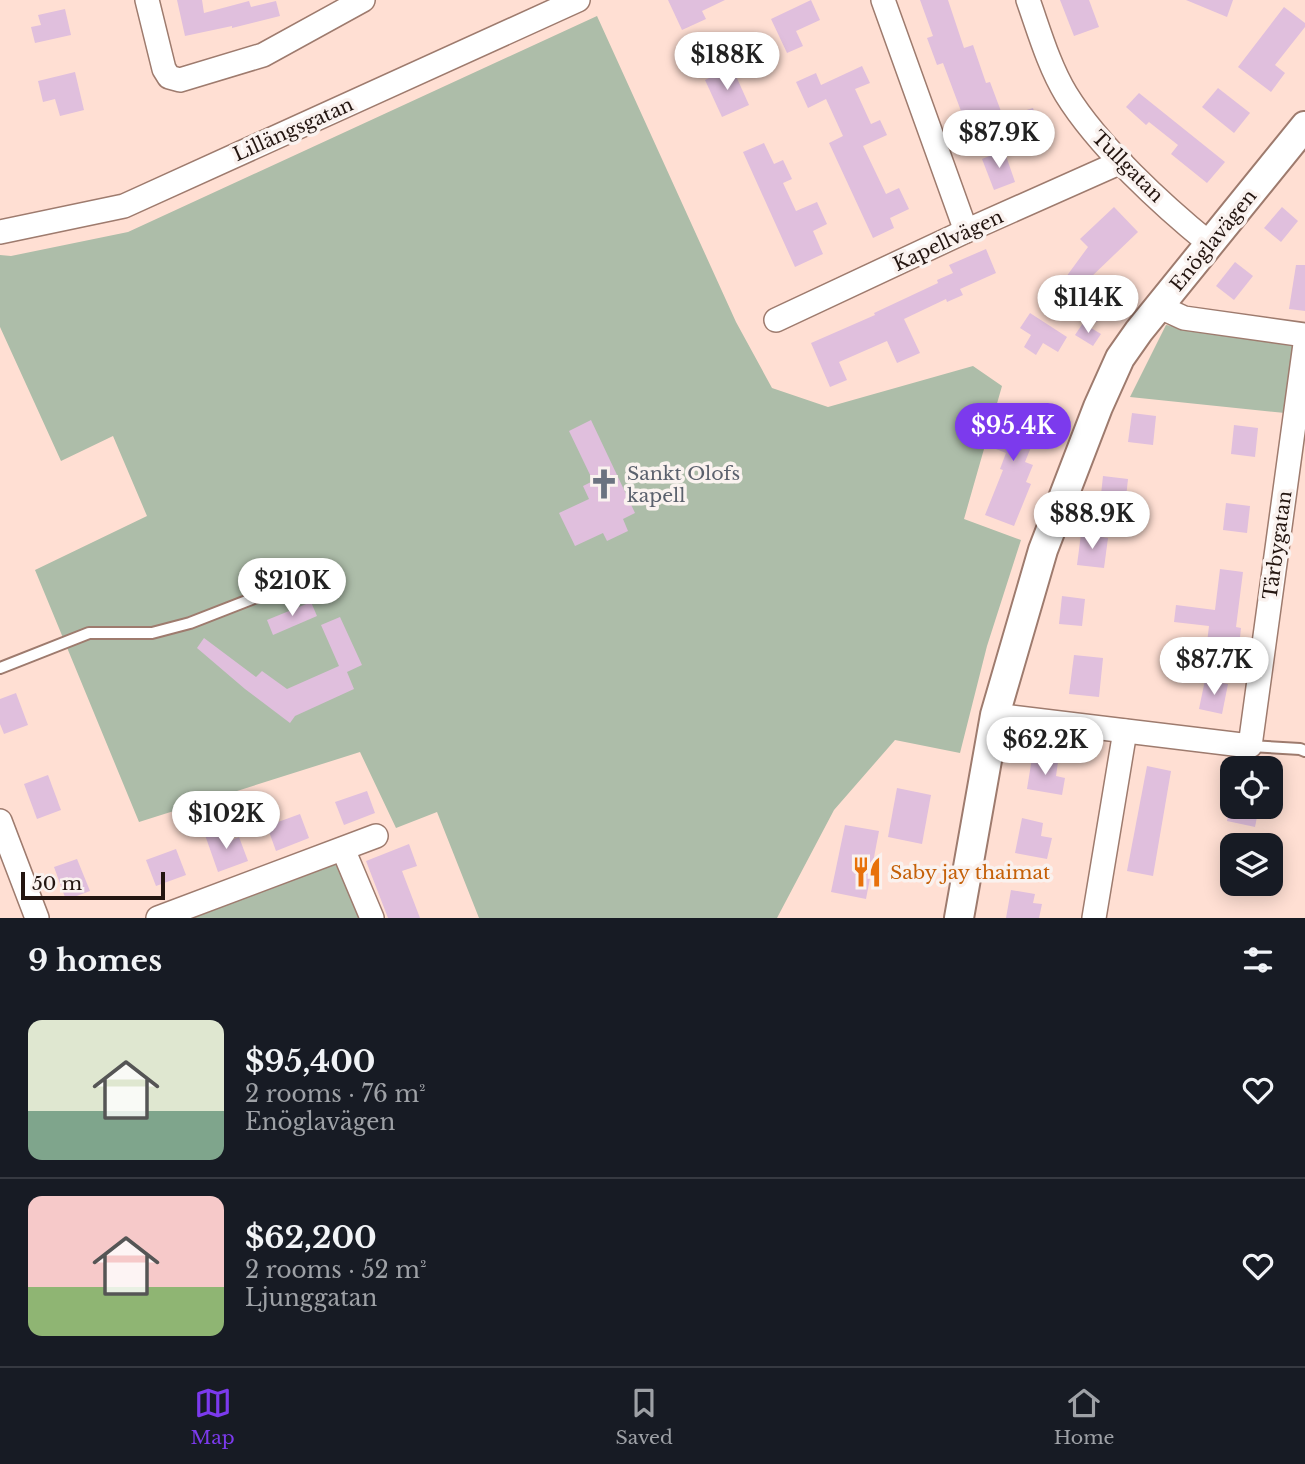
<!DOCTYPE html>
<html lang="en">
<head>
<meta charset="utf-8">
<style>
  :root { --surface:#171b24; --page:#242831; --text:#f1f3f6; --muted:#9ea1a6; --line:#363941; --accent:#7c3aed }
  body { margin:0; font-family:"Libre Baskerville",serif; background:var(--page); color:var(--text); height:100vh; display:flex; flex-direction:column; font-size:26px; white-space:nowrap }
  * { box-sizing:border-box; margin:0 }
  p { font-size:23px; color:var(--muted) }
  .icon { flex:none; width:38px; height:38px; fill:none; stroke:currentColor; stroke-width:2; stroke-linecap:round; stroke-linejoin:round }
  .map { position:relative; height:918px; overflow:hidden }
  .drawer { display:flex; flex-direction:column; background:var(--surface); flex:1 }
  .drawer>* { flex:none }
  .fabs { position:absolute; left:1220px; top:756px; display:grid; gap:14px }
  .fabs a { display:grid; place-items:center; width:63px; height:63px; border-radius:14px; background:var(--surface); box-shadow:0 4px 18px #0003; font-size:35px }
  .scale { position:absolute; left:21px; bottom:18px; width:144px; box-sizing:border-box; padding-left:7px; border:4px solid #231510; border-top:0; font-size:19px; line-height:24px; white-space:nowrap; color:#231510; -webkit-text-stroke:5px #faf2ef; paint-order:stroke }
  .price { position:absolute; translate:-50% -60px; padding:0 16px; border-radius:24px; background:#fff; color:#222; font-size:23px; line-height:46px; filter:drop-shadow(0 2px 4px #0008) }
  .price::after { content:''; position:absolute; left:50%; top:42px; width:21px; height:16px; margin-left:-10px; background:inherit; clip-path:polygon(0 0,100% 0,50% 100%) }
  .price.selected { background:var(--accent); color:#fff }
  ul { padding:0; list-style:none }
  li { display:flex; align-items:center; gap:21px; height:175px; padding:0 28px }
  li+li { border-top:2px solid var(--line) }
  li span { display:grid; place-items:center; flex:none; width:196px; height:140px; border-radius:14px; color:#555 }
  li>.icon { margin-inline-start:auto }
  span .icon { width:84px; height:84px; fill:#fffc; stroke-width:1 }
  li b { font-size:30px }
  h2 { display:flex; justify-content:space-between; align-items:center; height:84px; padding:0 28px; font-size:30px }
  .dock { display:flex; justify-content:space-around; align-items:center; height:98px; border-top:2px solid var(--line); background:var(--surface); font-size:19px; color:var(--muted) }
  .dock a { display:grid; justify-items:center; gap:4px }
  .dock .selected { color:var(--accent) }
  .map>svg:first-child { display:block }
  .green { fill:#adbda9 }
  .building { fill:#e0bfdd }
  .lines { fill:none; stroke-linecap:round; stroke-linejoin:round }
  .service-casing { stroke:#9e7b6e; stroke-width:14 }
  .minor-casing { stroke:#9e7b6e; stroke-width:26 }
  .tertiary-casing { stroke:#9e7b6e; stroke-width:32 }
  .service { stroke:#fff; stroke-width:10 }
  .minor { stroke:#fff; stroke-width:23 }
  .tertiary { stroke:#fff; stroke-width:28 }
  .labels { text-anchor:middle; stroke-width:7; stroke-linejoin:round; paint-order:stroke }
  .street-label { font-size:19px; fill:#231510; stroke:#faf2ef }
  .worship-label { font-size:19px; fill:#5b616d; stroke:#faf2ef; text-anchor:start }
  .food-label { font-size:19px; fill:#c56008; stroke:#faf2ef; text-anchor:start }
</style>
</head>
<body>
<div class="map">
<svg width="1305" height="918" viewBox="0 0 1305 918">
  <rect width="100%" height="100%" fill="#ffdfd3"/>
  <g class="green">
    <polygon points="597,16 736,322 772,388 828,407 973,366 1002,386 964,519 1021,540 987,646 960,753 895,740 834,810 777,918 479,918 437,812 396,828 360,752 139,822 35,570 147,516 113,436 61,461 0,327 0,255 11,256 128,232"/>
    <polygon points="1166,325 1294,345 1285,413 1130,397"/>
    <polygon points="333,858 364,918 181,918"/>
  </g>
  <g class="building">
    <polygon points="177,0 202,0 204,13 249,1 251,7 276,1 280,16 232,28 232,26 185,36"/>
    <polygon points="668,0 725,0 702,11 706,19 682,30"/>
    <polygon points="811,0 820,20 796,31 803,46 787,53 771,19"/>
    <polygon points="920,0 948,0 964,48 973,45 986,83 990,82 1002,114 967,127 943,63 937,65 927,38 933,36"/>
    <polygon points="1060,0 1089,0 1099,27 1074,36"/>
    <polygon points="1186,0 1233,0 1227,17"/>
    <polygon points="1284,7 1305,23 1305,27 1275,65 1285,73 1271,92 1238,67"/>
    <polygon points="65,9 71,35 35,43 31,27 41,25 38,15"/>
    <polygon points="862,66 870,83 855,89 871,124 880,120 887,135 863,146 886,194 899,188 909,209 890,218 894,228 873,238 829,143 843,136 826,99 808,108 796,82 816,73 821,85"/>
    <polygon points="732,67 749,105 722,117 705,80"/>
    <polygon points="75,72 84,110 60,116 55,99 43,102 38,81"/>
    <polygon points="1218,88 1250,113 1234,133 1202,107"/>
    <polygon points="1139,93 1225,162 1207,183 1171,154 1178,145 1149,122 1146,125 1126,107"/>
    <polygon points="1033,108 1041,133 1016,141 1007,116"/>
    <polygon points="764,143 774,164 783,160 792,179 783,183 796,211 817,202 827,224 813,231 823,254 795,267 743,152"/>
    <polygon points="1004,150 1015,182 994,190 982,159"/>
    <polygon points="1114,207 1138,232 1090,278 1116,297 1097,322 1055,292 1088,247 1080,239"/>
    <polygon points="1282,207 1298,221 1281,242 1264,228"/>
    <polygon points="986,249 996,273 960,289 963,295 947,302 946,299 904,319 920,353 897,363 887,341 839,362 847,380 830,387 811,343 875,315 874,313 938,283 937,280 953,273 949,265"/>
    <polygon points="1235,262 1253,276 1234,300 1216,286"/>
    <polygon points="1296,265 1305,265 1305,311 1289,309"/>
    <polygon points="1030,313 1067,337 1058,352 1043,343 1036,355 1024,347 1031,335 1020,328"/>
    <polygon points="1083,323 1101,334 1093,346 1075,335"/>
    <polygon points="1008,404 1043,417 1025,462 1033,465 1026,482 1031,484 1014,526 985,515 1003,470 1000,469 1006,453 991,447"/>
    <polygon points="1132,413 1156,416 1153,445 1128,442"/>
    <polygon points="591,420 635,513 623,519 628,531 607,541 603,533 575,546 559,513 589,499 583,486 593,481 569,431"/>
    <polygon points="1234,425 1258,428 1255,457 1231,454"/>
    <polygon points="1103,476 1128,479 1125,507 1100,504"/>
    <polygon points="1226,503 1250,506 1247,533 1223,530"/>
    <polygon points="1081,534 1108,538 1104,568 1077,565"/>
    <polygon points="1220,569 1243,572 1236,627 1241,628 1239,647 1228,646 1227,654 1206,651 1209,626 1174,622 1176,605 1215,610"/>
    <polygon points="1062,596 1085,599 1082,626 1059,624"/>
    <polygon points="311,602 317,616 273,635 267,620"/>
    <polygon points="340,617 362,665 347,672 354,689 295,716 290,723 245,689 197,648 204,638 256,677 262,671 287,689 339,666 321,625"/>
    <polygon points="1074,655 1103,658 1099,697 1069,694"/>
    <polygon points="1205,680 1228,684 1222,714 1199,709"/>
    <polygon points="16,693 28,725 4,734 0,724 0,699"/>
    <polygon points="1032,758 1058,762 1056,776 1065,778 1062,795 1027,789"/>
    <polygon points="1147,766 1171,771 1153,876 1127,871"/>
    <polygon points="48,775 61,810 37,819 24,784"/>
    <polygon points="897,788 931,795 922,844 888,837"/>
    <polygon points="367,791 375,813 344,825 335,802"/>
    <polygon points="1230,807 1259,807 1255,827 1227,821"/>
    <polygon points="300,814 309,838 276,851 267,826"/>
    <polygon points="1022,818 1043,823 1041,836 1052,838 1047,859 1015,853"/>
    <polygon points="845,825 879,831 866,899 831,892"/>
    <polygon points="221,829 226,843 239,837 248,861 218,872 205,835"/>
    <polygon points="409,844 417,866 402,871 420,918 388,918 366,861"/>
    <polygon points="176,849 186,875 156,886 146,860"/>
    <polygon points="77,859 90,891 66,900 54,867"/>
    <polygon points="1011,890 1035,894 1033,903 1042,904 1039,918 1006,918"/>
  </g>
  <g class="lines">
    <g class="service-casing">
      <g id="service">
        <polyline points="0,668 89,633 152,633 190,623 262,595"/>
        <polyline points="1250,746 1300,749 1305,751"/>
      </g>
    </g>
    <g class="minor-casing">
      <g id="minor">
        <polyline points="147,0 164,69 169,77 180,80 263,55 363,0"/>
        <polyline points="883,0 966,231"/>
        <path d="M1028 0C1039 31 1049 66 1066 94 1098 146 1162 205 1210 244"/>
        <polyline points="0,232 124,206 578,0"/>
        <polyline points="1160,307 1184,318 1305,335"/>
        <polyline points="776,320 966,231 1121,162"/>
        <polyline points="995,715 1250,746 1305,344"/>
        <polyline points="0,821 37,918"/>
        <polyline points="343,849 372,918"/>
        <polyline points="158,918 376,836"/>
        <polyline points="1094,918 1125,731"/>
      </g>
    </g>
    <g class="tertiary-casing">
      <polyline id="tertiary" points="959,918 995,715 1043,550 1098,407 1120,358 1139,331 1305,126"/>
    </g>
    <use href="#service" class="service"/>
    <use href="#minor" class="minor"/>
    <use href="#tertiary" class="tertiary"/>
  </g>
  <defs>
    <g id="church-bare" transform="scale(2.415)"><path d="M-1.2-6h2.4v3.5h3.3v2.4h-3.3V6h-2.4V-.1h-3.3v-2.4h3.3Z" fill="#6b7280" stroke="#faf2ef" stroke-width="2.5" paint-order="stroke"/></g>
    <g id="restaurant-bare" transform="scale(2.415)"><path d="M-5-6h1v4h1v-4h1v4h1v-4h1v5L-1.5 .5V6h-2V.5L-5-1ZM5-6V6H3V1.5H1.5Q1.5-4 5-6Z" fill="#e8710a" stroke="#faf2ef" stroke-width="2.5" paint-order="stroke"/></g>
  </defs>
  <g fill-rule="evenodd">
    <use href="#church-bare" x="604" y="484"/>
    <use href="#restaurant-bare" x="867" y="872"/>
  </g>
  <g class="labels">
    <g class="street-label">
      <text transform="translate(293 129) rotate(-24)" y="7">Lillängsgatan</text>
      <text transform="translate(1128 166) rotate(45)" y="7">Tullgatan</text>
      <text transform="translate(948 240) rotate(-25)" y="7">Kapellvägen</text>
      <text transform="translate(1213 240) rotate(-51)" y="7">Enöglavägen</text>
      <text transform="translate(1277 545) rotate(-82)" y="7">Tärbygatan</text>
    </g>
    <g class="worship-label">
      <text x="627" y="480">Sankt Olofs<tspan x="627" dy="22">kapell</tspan></text>
    </g>
    <g class="food-label">
      <text x="890" y="879">Saby jay thaimat</text>
    </g>
  </g>
</svg>
<div class="fabs">
<a><svg class="icon" aria-label="locate" viewBox="0 0 24 24"><circle cx="12" cy="12" r="6"/><path d="M12 2v4M12 18v4M2 12h4M18 12h4"/></svg></a>
<a><svg class="icon" aria-label="layers" viewBox="0 0 24 24"><path d="M12 4l9 5-9 5-9-5zM3 14l9 5 9-5"/></svg></a>
</div>
<div class="scale">50 m</div>
<b class="price" style="left:727px;top:92px">$188K</b>
<b class="price" style="left:999px;top:170px">$87.9K</b>
<b class="price" style="left:1088px;top:335px">$114K</b>
<b class="price selected" style="left:1013px;top:463px">$95.4K</b>
<b class="price" style="left:1092px;top:551px">$88.9K</b>
<b class="price" style="left:292px;top:618px">$210K</b>
<b class="price" style="left:1214px;top:697px">$87.7K</b>
<b class="price" style="left:1045px;top:777px">$62.2K</b>
<b class="price" style="left:226px;top:851px">$102K</b>
</div>
<section class="drawer">
<h2>9 homes<svg class="icon" aria-label="filters" viewBox="0 0 24 24"><path d="M4 7h16M4 17h16"/><circle cx="9" cy="7" r="2"/><circle cx="15" cy="17" r="2"/></svg></h2>
<ul>
<li><span style="background:linear-gradient(#dfe7d0 65%,#7fa58c 0)"><svg class="icon" aria-label="home" viewBox="0 0 24 24"><path d="M3 11l9-7 9 7M6 9v11h12V9"/></svg></span><div><b>$95,400</b><p>2 rooms · 76 m²</p><p>Enöglavägen</p></div><svg class="icon" aria-label="heart" viewBox="0 0 24 24"><path d="M12 20l-8-8c-3-5 5-10 8-4 3-6 11-1 8 4z"/></svg></li>
<li><span style="background:linear-gradient(#f6c9c9 65%,#8fb573 0)"><svg class="icon" aria-label="home" viewBox="0 0 24 24"><path d="M3 11l9-7 9 7M6 9v11h12V9"/></svg></span><div><b>$62,200</b><p>2 rooms · 52 m²</p><p>Ljunggatan</p></div><svg class="icon" aria-label="heart" viewBox="0 0 24 24"><path d="M12 20l-8-8c-3-5 5-10 8-4 3-6 11-1 8 4z"/></svg></li>
</ul>
</section>
<nav class="dock">
<a class="selected"><svg class="icon" aria-label="map" viewBox="0 0 24 24"><path d="M3 6l6-2 6 2 6-2v14l-6 2-6-2-6 2zM9 4v14M15 6v14"/></svg>Map</a>
<a><svg class="icon" aria-label="saved" viewBox="0 0 24 24"><path d="M7 4h10v16l-5-4-5 4z"/></svg>Saved</a>
<a><svg class="icon" aria-label="home" viewBox="0 0 24 24"><path d="M3 11l9-7 9 7M6 9v11h12V9"/></svg>Home</a>
</nav>
</body>
</html>
